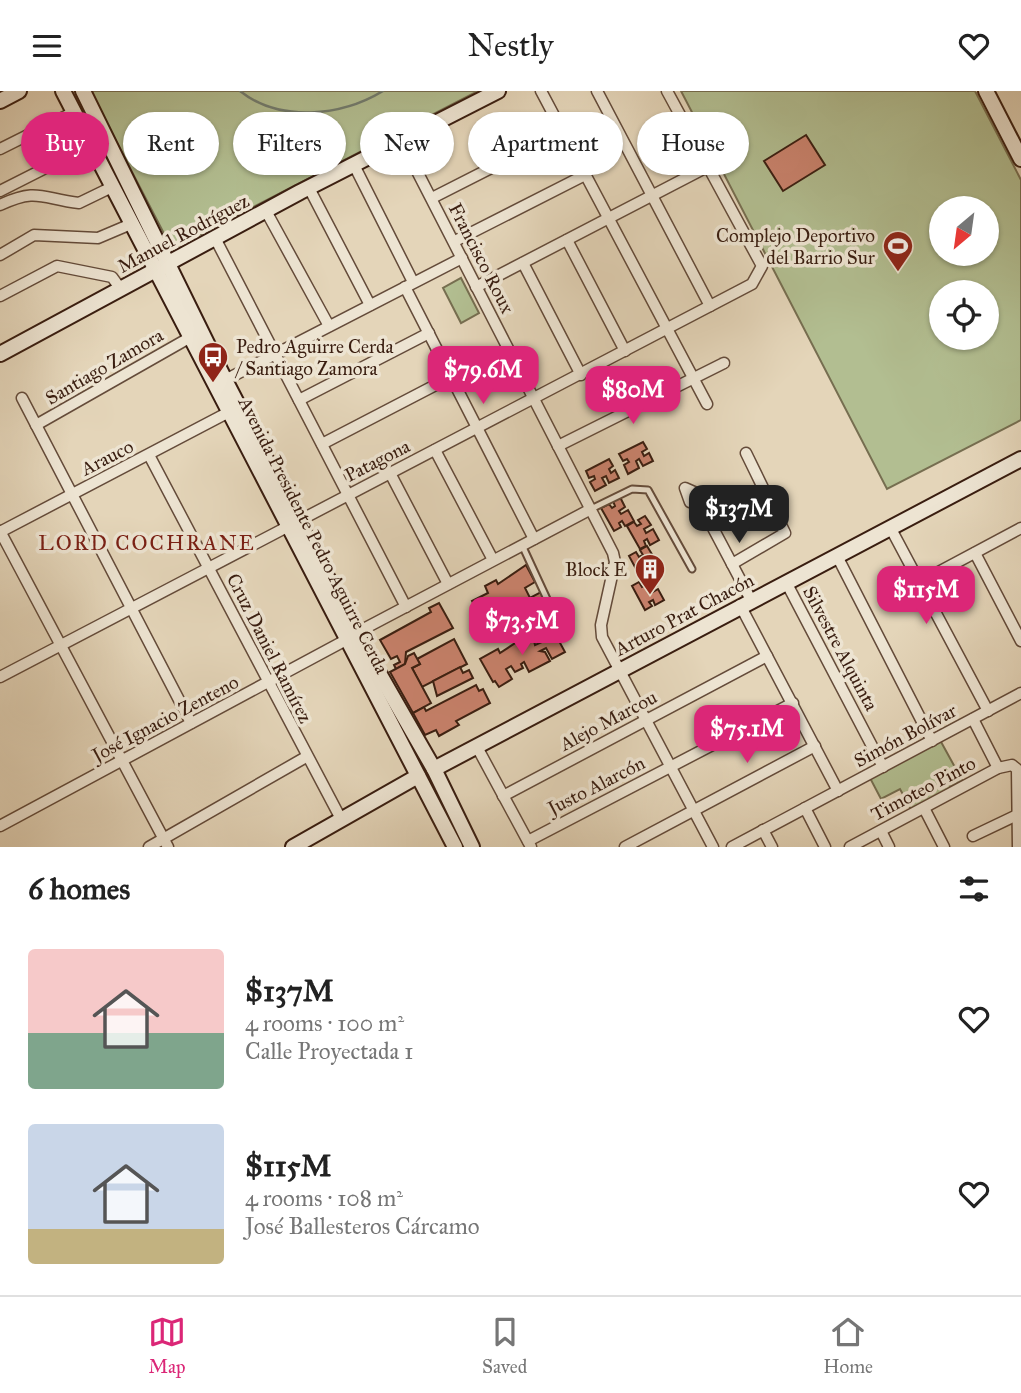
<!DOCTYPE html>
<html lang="en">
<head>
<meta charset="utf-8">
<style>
  :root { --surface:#fff; --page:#f6f6f6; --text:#222; --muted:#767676; --line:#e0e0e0; --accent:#db2777 }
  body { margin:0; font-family:"IM FELL Great Primer",serif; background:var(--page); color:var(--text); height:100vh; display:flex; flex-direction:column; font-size:26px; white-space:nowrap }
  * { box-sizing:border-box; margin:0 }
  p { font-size:23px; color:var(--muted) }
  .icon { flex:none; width:38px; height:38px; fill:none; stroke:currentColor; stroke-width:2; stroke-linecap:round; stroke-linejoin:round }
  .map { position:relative; height:756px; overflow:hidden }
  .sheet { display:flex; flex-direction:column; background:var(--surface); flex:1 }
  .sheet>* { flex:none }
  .hud { position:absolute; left:21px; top:21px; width:980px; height:63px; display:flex; gap:14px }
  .needle { width:46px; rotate:209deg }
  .buttons { position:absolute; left:929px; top:105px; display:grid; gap:14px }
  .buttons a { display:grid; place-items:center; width:70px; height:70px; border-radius:50%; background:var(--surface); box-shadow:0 2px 5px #0004; font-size:35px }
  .price { position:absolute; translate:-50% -60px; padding:0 16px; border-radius:14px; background:var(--accent); color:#fff; font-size:23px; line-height:46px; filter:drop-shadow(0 2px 4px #0008) }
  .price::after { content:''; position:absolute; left:50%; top:42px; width:21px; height:16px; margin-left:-10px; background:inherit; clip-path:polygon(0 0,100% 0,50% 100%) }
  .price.selected { background:#222; color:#fff }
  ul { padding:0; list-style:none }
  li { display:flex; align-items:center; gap:21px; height:175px; padding:0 28px }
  li span { display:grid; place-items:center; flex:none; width:196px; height:140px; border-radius:7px; color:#555 }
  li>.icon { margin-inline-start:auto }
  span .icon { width:84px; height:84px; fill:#fffc; stroke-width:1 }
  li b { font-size:30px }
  h2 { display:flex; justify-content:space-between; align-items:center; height:84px; padding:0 28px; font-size:30px }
  .pill { padding:0 24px; border-radius:32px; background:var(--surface); box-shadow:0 2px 5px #0004; font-size:24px; line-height:63px }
  .pill.selected { background:var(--accent); color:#fff }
  header { display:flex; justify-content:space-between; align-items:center; height:91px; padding:0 28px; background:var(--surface); font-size:32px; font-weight:600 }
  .tabs { display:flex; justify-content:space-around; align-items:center; height:98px; border-top:2px solid var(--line); background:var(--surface); font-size:19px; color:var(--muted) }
  .tabs a { display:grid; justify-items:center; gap:4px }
  .tabs .selected { color:var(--accent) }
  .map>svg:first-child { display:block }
  .green { fill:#b2be91; stroke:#766e50; stroke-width:2; fill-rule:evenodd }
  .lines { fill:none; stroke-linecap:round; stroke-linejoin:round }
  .stream { stroke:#717b6e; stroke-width:2.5 }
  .building { fill:#cb836e; stroke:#391d10; stroke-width:2 }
  .lane-casing { stroke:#644b3a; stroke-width:9 }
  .street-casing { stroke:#644b3a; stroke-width:13 }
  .secondary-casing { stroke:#391d10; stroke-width:18 }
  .lane { stroke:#ede4d2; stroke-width:5 }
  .street { stroke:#ede4d2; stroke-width:10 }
  .secondary { stroke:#ede4d2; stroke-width:14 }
  .labels { text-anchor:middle; stroke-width:7; stroke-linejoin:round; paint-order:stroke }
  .street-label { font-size:19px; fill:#391d10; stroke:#ede4d2 }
  .poi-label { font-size:19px; fill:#391d10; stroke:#ede4d2; text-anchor:end }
  .neighbourhood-label { font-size:21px; letter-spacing:2px; fill:#7a1f14; stroke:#ede4d2 }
</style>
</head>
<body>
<header><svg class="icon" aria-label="menu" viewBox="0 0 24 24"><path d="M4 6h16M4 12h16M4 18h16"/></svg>Nestly<svg class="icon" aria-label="heart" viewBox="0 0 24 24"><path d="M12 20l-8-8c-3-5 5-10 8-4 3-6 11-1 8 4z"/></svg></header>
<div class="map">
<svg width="1021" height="756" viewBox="0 0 1021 756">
  <rect width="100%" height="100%" fill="#e4d5b9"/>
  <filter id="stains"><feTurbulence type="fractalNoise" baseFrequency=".00286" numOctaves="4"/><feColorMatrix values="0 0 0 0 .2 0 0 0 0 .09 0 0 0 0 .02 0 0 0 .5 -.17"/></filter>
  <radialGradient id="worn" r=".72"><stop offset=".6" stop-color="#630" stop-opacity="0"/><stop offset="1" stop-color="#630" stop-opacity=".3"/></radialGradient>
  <g class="green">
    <polygon points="90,0 478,0 172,158"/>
    <path d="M681 0H975L1021 89V329L887 398ZM942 117H987V163H942ZM942 201H987V247H942Z"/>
    <polygon points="461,187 479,222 461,232 443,197"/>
    <polygon points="940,649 962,689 950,695 951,698 912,720 900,698 881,708 870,687"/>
  </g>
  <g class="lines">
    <path class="stream" d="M240 0C280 32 342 25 383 0"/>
  </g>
  <g class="building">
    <polygon points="806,44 825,74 783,100 764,70"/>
    <polygon points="643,351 647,358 642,361 644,365 649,362 653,370 643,375 639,368 636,370 639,377 628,383 624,374 629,371 627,368 623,370 619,363"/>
    <polygon points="609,368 613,375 609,378 611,382 615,379 619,387 609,392 606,385 602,387 606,394 595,400 590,391 595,388 594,385 589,387 586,380"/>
    <polygon points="620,406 625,416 619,420 621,423 628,419 634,430 625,435 622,430 619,432 621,436 614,440 601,417 609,413 612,417 615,415 613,410"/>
    <polygon points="645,425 651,434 644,438 646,442 653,438 659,449 650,454 647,448 644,450 646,455 640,458 627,435 634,431 637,435 641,433 638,429"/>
    <polygon points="647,455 653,465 646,468 648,472 655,468 661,479 652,484 650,479 646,481 648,485 642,489 629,465 636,461 639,466 643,464 640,459"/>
    <polygon points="526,474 535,491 525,497 530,507 541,501 545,509 527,518 533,528 493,550 472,510 488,502 485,495 496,489 498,493"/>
    <polygon points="651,485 656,495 649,498 651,502 658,498 664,509 655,514 653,509 649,511 652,515 645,519 632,495 639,491 642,496 646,494 643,489"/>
    <polygon points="439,512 453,537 406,561 405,573 396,578 394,574 400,571 397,565 391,568 380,549 431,521 429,517"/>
    <polygon points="553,539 565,561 552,568 546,557 540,560 545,561 550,570 529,581 524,571 521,573 523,577 515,581 511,575 506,578 512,588 499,596 495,590 493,591 480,568 498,558 500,562 532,541 535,554 542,551 540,546"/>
    <polygon points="454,548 467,573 422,596 412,577 420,573 417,568"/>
    <polygon points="414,562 420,573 412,577 431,612 413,622 390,581 405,573 408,565"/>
    <polygon points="460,576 463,582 469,579 473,587 437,605 433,590"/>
    <polygon points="476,594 479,600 483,598 490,612 456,630 459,634 439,645 436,639 425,644 413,622 424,616 426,620"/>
  </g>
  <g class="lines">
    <g class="lane-casing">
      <g id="lane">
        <polyline points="591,418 632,398 648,399 692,478"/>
        <polyline points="522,454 547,508"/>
      </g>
    </g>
    <g class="street-casing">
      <g id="street">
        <polyline points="541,0 707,313"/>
        <polyline points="597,0 710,215"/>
        <polyline points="401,49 613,462 615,471 601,534 602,546 713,756"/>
        <polyline points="0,58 74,21"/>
        <polyline points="354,74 413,191"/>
        <polyline points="309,97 370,214"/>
        <polyline points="0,100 91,54"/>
        <polyline points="432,107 562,41"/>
        <path d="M0 114C38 96 42 108 79 112L112 96"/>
        <polyline points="266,120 329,235"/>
        <polyline points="215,147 406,516"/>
        <polyline points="567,149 625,260"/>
        <polyline points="455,150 585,84"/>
        <polyline points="0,164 34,144 98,147 131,133"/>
        <polyline points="523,172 581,284"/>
        <polyline points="405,196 534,448"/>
        <polyline points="476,196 709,75"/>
        <polyline points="0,205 57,175 112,186 120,197"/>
        <polyline points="225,289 462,167"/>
        <polyline points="22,307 191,632"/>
        <polyline points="299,309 429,242"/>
        <polyline points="36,334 189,247"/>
        <polyline points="322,353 451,286"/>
        <polyline points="558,355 724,272"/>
        <polyline points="435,359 493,469"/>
        <polyline points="149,364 341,728"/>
        <polyline points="390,382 448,493"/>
        <polyline points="701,413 690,411 685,397 694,401 751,509"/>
        <polyline points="890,436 988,620"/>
        <polyline points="0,440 168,756"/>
        <polyline points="0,441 229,321"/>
        <polyline points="975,462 1021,550"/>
        <polyline points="837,465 932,650"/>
        <polyline points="732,473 785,442 746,362"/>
        <polyline points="786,491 883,676"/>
        <polyline points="920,491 1021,437"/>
        <polyline points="740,514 838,700"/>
        <polyline points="356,542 591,418"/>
        <polyline points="0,586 752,193 762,175 667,0"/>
        <polyline points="973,628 998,677"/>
        <polyline points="477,656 531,756"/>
        <polyline points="503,705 767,565"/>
        <polyline points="805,717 825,756"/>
        <polyline points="924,717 944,756"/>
        <polyline points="0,735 346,549"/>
        <polyline points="763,739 772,756"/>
        <polyline points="881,740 889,756"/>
        <polyline points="973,745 1017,724"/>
        <polyline points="528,750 793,612"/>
        <polyline points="149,756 306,666"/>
        <polyline points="625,756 815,655"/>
        <polyline points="732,756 1021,602"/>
        <polyline points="850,756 998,677 1012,674 1017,678 1018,756"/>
      </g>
    </g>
    <g class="secondary-casing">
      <g id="secondary">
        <polyline points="63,0 455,756"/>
        <polyline points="83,0 225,289 356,542 434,678 472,756"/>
        <polyline points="986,0 1021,68"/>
        <polyline points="0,10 19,0"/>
        <polyline points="0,263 300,101 498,0"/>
        <polyline points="434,678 1021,368"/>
        <polyline points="293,756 418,685"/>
      </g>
    </g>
    <use href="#lane" class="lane"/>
    <use href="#street" class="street"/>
    <use href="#secondary" class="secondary"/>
  </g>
  <defs>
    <g id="stadium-pin" transform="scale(1.575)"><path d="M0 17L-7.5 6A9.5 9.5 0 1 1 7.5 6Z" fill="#8f2418" stroke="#ede4d2"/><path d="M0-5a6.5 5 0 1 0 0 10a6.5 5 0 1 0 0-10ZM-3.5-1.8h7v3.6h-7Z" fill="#fff"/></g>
    <g id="bus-pin" transform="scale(1.575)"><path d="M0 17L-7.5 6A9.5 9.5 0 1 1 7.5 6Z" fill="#8f2418" stroke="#ede4d2"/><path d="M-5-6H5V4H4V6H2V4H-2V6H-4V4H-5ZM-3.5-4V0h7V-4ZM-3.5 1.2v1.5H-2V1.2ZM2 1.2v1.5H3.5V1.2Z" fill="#fff"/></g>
    <g id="building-pin" transform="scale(1.575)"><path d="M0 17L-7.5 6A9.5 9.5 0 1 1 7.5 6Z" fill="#8f2418" stroke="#ede4d2"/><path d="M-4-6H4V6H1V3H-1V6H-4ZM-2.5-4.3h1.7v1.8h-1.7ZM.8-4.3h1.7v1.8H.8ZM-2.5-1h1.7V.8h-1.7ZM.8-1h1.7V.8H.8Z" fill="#fff"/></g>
  </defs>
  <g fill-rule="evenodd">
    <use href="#stadium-pin" x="898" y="155"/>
    <use href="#bus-pin" x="213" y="266"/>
    <use href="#building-pin" x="650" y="478"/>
  </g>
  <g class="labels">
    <g class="street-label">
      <text transform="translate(183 142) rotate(-28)" y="7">Manuel Rodríguez</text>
      <text transform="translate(482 167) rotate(63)" y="7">Francisco Roux</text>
      <text transform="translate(104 275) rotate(-30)" y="7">Santiago Zamora</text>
      <text transform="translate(107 366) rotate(-27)" y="7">Arauco</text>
      <text transform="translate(377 369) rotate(-27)" y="7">Patagona</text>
      <text transform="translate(314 444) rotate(63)" y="7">Avenida Presidente Pedro Aguirre Cerda</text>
      <text transform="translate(684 523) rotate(-28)" y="7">Arturo Prat Chacón</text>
      <text transform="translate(270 557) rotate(63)" y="7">Cruz Daniel Ramírez</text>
      <text transform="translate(841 557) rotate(62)" y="7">Silvestre Alquinta</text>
      <text transform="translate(165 627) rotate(-28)" y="7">José Ignacio Zenteno</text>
      <text transform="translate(608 629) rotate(-28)" y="7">Alejo Marcou</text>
      <text transform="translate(905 644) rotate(-28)" y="7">Simón Bolívar</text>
      <text transform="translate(596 694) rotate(-27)" y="7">Justo Alarcón</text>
      <text transform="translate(923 697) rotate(-28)" y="7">Timoteo Pinto</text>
    </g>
    <g class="poi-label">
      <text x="875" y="151">Complejo Deportivo<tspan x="875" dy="22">del Barrio Sur</tspan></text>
      <text x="236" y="262" text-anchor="start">Pedro Aguirre Cerda<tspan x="236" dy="22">/ Santiago Zamora</tspan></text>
      <text x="627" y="485">Block E</text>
    </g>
    <g class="neighbourhood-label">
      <text x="147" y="459">LORD COCHRANE</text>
    </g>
  </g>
  <rect width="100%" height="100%" filter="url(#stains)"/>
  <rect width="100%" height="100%" fill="url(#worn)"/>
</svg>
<div class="buttons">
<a><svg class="needle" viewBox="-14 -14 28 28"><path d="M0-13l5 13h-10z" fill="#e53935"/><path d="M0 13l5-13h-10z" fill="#767676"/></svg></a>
<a><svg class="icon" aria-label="locate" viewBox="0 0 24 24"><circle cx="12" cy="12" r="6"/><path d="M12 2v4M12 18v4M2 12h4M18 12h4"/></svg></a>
</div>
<b class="price" style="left:483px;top:315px">$79.6M</b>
<b class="price" style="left:633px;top:335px">$80M</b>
<b class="price selected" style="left:739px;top:454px">$137M</b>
<b class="price" style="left:926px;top:535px">$115M</b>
<b class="price" style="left:522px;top:566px">$73.5M</b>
<b class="price" style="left:747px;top:674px">$75.1M</b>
<div class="hud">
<a class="pill selected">Buy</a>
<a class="pill">Rent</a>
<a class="pill">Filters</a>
<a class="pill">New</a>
<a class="pill">Apartment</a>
<a class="pill">House</a>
</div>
</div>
<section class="sheet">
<h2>6 homes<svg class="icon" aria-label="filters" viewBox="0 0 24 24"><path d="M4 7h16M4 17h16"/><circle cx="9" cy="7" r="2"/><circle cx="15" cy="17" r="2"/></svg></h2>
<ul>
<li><span style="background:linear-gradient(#f6c9c9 60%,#7fa58c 0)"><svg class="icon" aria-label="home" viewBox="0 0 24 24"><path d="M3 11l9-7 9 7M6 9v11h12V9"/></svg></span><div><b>$137M</b><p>4 rooms · 100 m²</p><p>Calle Proyectada 1</p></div><svg class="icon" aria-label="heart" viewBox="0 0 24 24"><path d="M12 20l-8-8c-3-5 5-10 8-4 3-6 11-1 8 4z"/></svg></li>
<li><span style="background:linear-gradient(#c9d6e8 75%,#c2b280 0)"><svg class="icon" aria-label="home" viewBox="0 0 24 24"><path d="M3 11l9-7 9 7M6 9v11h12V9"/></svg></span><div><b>$115M</b><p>4 rooms · 108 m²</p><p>José Ballesteros Cárcamo</p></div><svg class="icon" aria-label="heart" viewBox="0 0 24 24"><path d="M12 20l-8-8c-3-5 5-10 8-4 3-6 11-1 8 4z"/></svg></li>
</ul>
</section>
<nav class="tabs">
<a class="selected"><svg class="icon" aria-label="map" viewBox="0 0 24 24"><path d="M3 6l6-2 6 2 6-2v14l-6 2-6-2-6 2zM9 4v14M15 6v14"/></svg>Map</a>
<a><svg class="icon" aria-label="saved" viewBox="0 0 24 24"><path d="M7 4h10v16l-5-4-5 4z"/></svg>Saved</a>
<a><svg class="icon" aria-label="home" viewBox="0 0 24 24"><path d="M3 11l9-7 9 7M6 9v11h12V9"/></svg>Home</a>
</nav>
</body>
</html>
